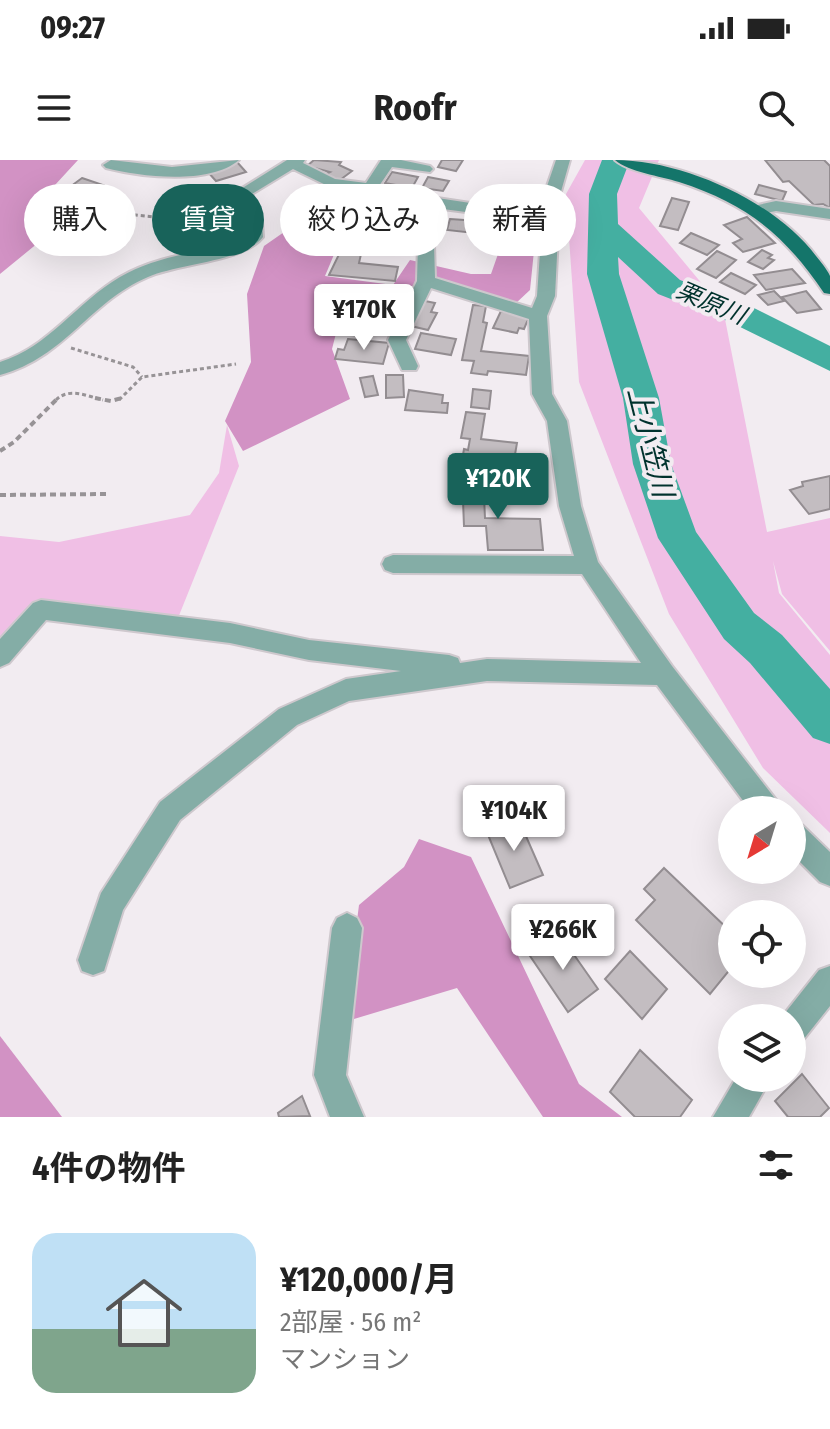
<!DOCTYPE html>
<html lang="ja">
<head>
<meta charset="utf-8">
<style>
  :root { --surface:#fff; --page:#f6f6f6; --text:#222; --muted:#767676; --line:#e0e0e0; --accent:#18635a }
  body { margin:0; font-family:"Fira Sans Condensed","Noto Sans JP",sans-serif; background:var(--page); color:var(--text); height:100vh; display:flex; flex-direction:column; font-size:30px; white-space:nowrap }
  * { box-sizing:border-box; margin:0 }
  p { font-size:26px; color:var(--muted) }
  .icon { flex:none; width:44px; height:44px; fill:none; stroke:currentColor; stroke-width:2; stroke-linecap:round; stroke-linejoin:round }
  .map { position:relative; height:957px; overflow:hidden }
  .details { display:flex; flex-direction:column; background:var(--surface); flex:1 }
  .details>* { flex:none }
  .hud { position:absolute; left:24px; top:24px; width:782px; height:72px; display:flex; gap:16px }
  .needle { width:52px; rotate:218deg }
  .fabs { position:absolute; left:718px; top:636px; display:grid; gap:16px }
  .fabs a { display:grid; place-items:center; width:88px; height:88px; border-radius:50%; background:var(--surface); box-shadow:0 8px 32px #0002; font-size:40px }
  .price { position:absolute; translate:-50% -68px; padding:0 18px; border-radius:8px; background:#fff; color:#222; font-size:26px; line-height:52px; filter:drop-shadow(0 2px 4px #0008) }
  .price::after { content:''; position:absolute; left:50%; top:48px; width:24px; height:18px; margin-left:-12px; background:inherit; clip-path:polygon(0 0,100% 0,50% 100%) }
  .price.on { background:var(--accent); color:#fff }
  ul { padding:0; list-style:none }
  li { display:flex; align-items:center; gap:24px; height:200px; padding:0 32px }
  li+li { border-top:2px solid var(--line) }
  li span { display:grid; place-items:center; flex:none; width:224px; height:160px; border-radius:24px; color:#555 }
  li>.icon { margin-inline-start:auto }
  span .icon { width:96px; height:96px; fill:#fffc; stroke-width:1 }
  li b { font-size:34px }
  h2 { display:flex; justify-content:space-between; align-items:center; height:96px; padding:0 32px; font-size:34px }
  .tag { padding:0 28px; border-radius:36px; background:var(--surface); box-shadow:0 8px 32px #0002; font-size:28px; line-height:72px }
  .tag.on { background:var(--accent); color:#fff }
  .status { display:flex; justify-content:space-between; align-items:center; height:56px; padding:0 40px; background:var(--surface); direction:ltr }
  .status svg { height:22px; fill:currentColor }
  header { display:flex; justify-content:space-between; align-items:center; height:104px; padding:0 32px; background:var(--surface); font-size:36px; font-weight:700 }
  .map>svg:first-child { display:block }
  .green { fill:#f0bfe5 }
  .forest { fill:#d292c4 }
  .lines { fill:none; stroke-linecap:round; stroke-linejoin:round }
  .river { fill:#44afa1; fill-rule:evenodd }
  .building { fill:#c3bdc1; stroke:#938d91; stroke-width:2 }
  .minor-casing { stroke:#cec8cd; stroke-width:4 }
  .major-casing { stroke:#cec8cd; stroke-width:4 }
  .path-far1 { stroke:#979396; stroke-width:3; stroke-dasharray:4 3; stroke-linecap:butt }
  .path { stroke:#979396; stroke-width:4; stroke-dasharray:6 4; stroke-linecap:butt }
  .minor { fill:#84ada6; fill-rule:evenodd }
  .major { fill:#14756a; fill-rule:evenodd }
  .labels { text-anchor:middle; stroke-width:8; stroke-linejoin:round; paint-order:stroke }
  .far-water-label { font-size:24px; font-style:italic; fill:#00322d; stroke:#f2ecf1 }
  .water-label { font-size:28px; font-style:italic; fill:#00322d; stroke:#f2ecf1 }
</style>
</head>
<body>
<div class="status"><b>09:27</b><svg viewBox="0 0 49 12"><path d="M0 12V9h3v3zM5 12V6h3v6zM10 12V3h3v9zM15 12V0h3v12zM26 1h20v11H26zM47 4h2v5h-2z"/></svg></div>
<header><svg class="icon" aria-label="menu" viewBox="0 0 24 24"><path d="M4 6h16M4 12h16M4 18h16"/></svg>Roofr<svg class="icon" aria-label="search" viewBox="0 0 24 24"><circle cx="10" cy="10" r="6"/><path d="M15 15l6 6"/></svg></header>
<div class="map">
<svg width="830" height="957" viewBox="0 0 830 957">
  <rect width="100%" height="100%" fill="#f2ecf1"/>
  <g class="green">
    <polygon points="585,0 659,0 639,48 723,149 767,372 830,358 830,491 782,434 773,401 779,433 830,495 830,673 763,608 669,454 579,222 566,34"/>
    <polygon points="227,265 239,306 174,468 48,458 0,508 0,376 59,382 190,355 219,313"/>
  </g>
  <g class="forest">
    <polygon points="0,0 78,0 43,38 77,51 0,114"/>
    <polygon points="287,70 338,85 325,116 393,125 410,100 471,114 491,114 504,77 535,81 530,130 515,144 433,123 407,145 344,142 332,189 350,239 243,291 225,261 251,202 247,134 264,86"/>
    <polygon points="419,679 471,697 579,924 622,957 543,957 457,828 344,862 359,745 404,707"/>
    <polygon points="0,876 62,957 0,957"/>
  </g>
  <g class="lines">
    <polygon class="river" points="602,0 630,0 617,34 618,64 680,120 754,148 830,186 830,211 730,162 658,134 618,97 619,114 659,238 671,304 696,372 754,453 782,475 830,529 830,584 813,578 750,503 724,479 658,378 633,304 623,238 587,114 589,34"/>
  </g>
  <g class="building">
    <polygon points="314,0 341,2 339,5 352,11 340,20 324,15 330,12 307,6"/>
    <polygon points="442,0 463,0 456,11 438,7"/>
    <polygon points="765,0 824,0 830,6 830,48 823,44 814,45 789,21 783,22"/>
    <polygon points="237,2 246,12 216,21 207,11"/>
    <polygon points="392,12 418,17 412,28 385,23"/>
    <polygon points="428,17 449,21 443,31 422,28"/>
    <polygon points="82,18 103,25 91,34 66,30"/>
    <polygon points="759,25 786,32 782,41 755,34"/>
    <polygon points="321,30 337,32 330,56 335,52 367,61 360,75 310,64 321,42 316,42"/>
    <polygon points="672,38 689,42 678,70 660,66"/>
    <polygon points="747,57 775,83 743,92 733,83 742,79 724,65"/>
    <polygon points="450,59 478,61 474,73 447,70"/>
    <polygon points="691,73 719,85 707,95 680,83"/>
    <polygon points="345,82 363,85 359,103 398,107 395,121 329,115"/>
    <polygon points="762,90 772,95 768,98 774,100 763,109 748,102"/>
    <polygon points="717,91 736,100 716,118 697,109"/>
    <polygon points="792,109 805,123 766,130 754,115"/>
    <polygon points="731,113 756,125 745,134 720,122"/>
    <polygon points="774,131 784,141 768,145 758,135"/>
    <polygon points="806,131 821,149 797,153 782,137"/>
    <polygon points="425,141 435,143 431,152 437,153 428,170 411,166"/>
    <polygon points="473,145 486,146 483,162 487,163 481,191 529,196 526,215 488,211 487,215 471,213 474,201 462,200"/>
    <polygon points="501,151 529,157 524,169 519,168 517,173 493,168"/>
    <polygon points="348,155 363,159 354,175 338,171"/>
    <polygon points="421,173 456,179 451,195 415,189"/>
    <polygon points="348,179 389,183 383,204 335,199 338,189 344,190"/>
    <polygon points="386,215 403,215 404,237 386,238"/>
    <polygon points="373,216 378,235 365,237 360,218"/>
    <polygon points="473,229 491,231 489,249 471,247"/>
    <polygon points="409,230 443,235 442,243 448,243 447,253 405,250"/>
    <polygon points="466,252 485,254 481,279 517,283 513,306 487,302 486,310 461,306 464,289 468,290 470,279 461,278"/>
    <polygon points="462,315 483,315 485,358 540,359 543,390 488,390 486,366 464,366"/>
    <polygon points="830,316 830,349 809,354 790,330 803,326 802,322"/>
    <polygon points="527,318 529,333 498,333 497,319"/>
    <polygon points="518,658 543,715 510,728 486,670"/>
    <polygon points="664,708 732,773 732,807 710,834 636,760 655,740 644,729"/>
    <polygon points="558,772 598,829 568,852 528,793"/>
    <polygon points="630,791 667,829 642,859 605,819"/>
    <polygon points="640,890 692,940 680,957 635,957 610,932"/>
    <polygon points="802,914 829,948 820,957 788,957 775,941"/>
    <polygon points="302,936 310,956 279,957 278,953"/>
  </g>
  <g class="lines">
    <g class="minor-casing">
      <g id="minor">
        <path d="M111 0 172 7 239 0C210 25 141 17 106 8L103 5Z"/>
        <path d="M287 0H305L303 3 335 19 366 23 381 0H401L430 6 433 9 430 12 392 7 379 26 391 31 510 49 512 52 504 57 443 49 434 84 435 118 532 148 537 136 544 35 556 0H570L560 35 555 136 547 156 552 234 567 261 581 346 598 402 672 506 777 641 781 650H750L657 525 487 521 349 541 297 565 180 660 123 750 104 811 93 815 82 811 78 800 101 733 160 642 279 549 346 519 401 511 309 500 230 483 46 460 9 503 0 507V479L33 443 41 440 230 463 309 480 449 495 458 498 460 503 487 499 641 503 582 414 393 413 385 410 382 404 385 398 393 395 574 396 559 346 547 261 532 234 529 159 431 128 406 180 418 206 416 210H402L388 180 417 121 418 84 427 46 332 28 293 9 252 34 262 62 263 77C243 102 180 103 148 117 89 142 66 197 0 215V202C49 187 77 142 120 117 156 96 200 92 239 82L247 76 246 62 236 32Z"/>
        <polygon points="776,41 830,49 830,59 776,51 755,55 747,50 749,47"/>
        <polygon points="792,661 802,665 830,692 830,726 820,722 792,694"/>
        <polygon points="347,753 357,758 362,768 346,915 364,957 330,957 314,915 332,768 337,758"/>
        <polygon points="830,806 830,846 803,880 792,885 792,858 781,858 819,810"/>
        <polygon points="736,918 771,918 749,957 713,957"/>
      </g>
    </g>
    <g class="major-casing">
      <path id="major" d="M615 0C682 0 775 41 816 96 820 101 827 109 830 116 830 121 830 129 830 134L824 133C784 74 747 44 679 22 660 16 629 12 615 0Z"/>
    </g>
    <g class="path-far1">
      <polyline points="99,51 209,63 219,66 223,73"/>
      <polyline points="71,188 133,207 142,217"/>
      <path d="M56 240C69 227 87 236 103 240"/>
      <polyline points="119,240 142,217 236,204"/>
    </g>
    <g class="path">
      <polyline points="95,238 111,241 122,238"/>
      <polyline points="0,291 14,282 58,238"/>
      <polyline points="0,335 107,334"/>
    </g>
    <use href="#minor" class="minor"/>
    <use href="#major" class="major"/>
  </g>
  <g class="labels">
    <g class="far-water-label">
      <text transform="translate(711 143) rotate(23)" y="8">栗原川</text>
    </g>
    <g class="water-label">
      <text transform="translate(651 282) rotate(76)" y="10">上小笠川</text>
    </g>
  </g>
</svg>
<div class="fabs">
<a><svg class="needle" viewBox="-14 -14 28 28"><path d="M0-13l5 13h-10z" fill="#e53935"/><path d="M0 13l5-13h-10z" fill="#767676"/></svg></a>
<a><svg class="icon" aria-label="locate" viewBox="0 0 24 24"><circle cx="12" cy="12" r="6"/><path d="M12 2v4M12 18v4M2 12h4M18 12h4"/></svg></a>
<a><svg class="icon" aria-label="layers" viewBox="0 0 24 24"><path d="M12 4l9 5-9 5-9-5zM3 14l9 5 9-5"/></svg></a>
</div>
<b class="price" style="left:364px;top:192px">¥170K</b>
<b class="price on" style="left:498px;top:361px">¥120K</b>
<b class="price" style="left:514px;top:693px">¥104K</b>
<b class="price" style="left:563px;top:812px">¥266K</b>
<div class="hud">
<a class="tag">購入</a>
<a class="tag on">賃貸</a>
<a class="tag">絞り込み</a>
<a class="tag">新着</a>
</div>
</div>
<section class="details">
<h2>4件の物件<svg class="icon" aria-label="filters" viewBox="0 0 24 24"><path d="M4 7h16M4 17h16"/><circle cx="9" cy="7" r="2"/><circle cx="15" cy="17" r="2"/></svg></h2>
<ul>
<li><span style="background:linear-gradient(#bfe0f5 60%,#7fa58c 0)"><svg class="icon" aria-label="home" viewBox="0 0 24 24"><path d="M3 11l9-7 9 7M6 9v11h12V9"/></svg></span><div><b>¥120,000/月</b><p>2部屋 · 56 m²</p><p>マンション</p></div></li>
</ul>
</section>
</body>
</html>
